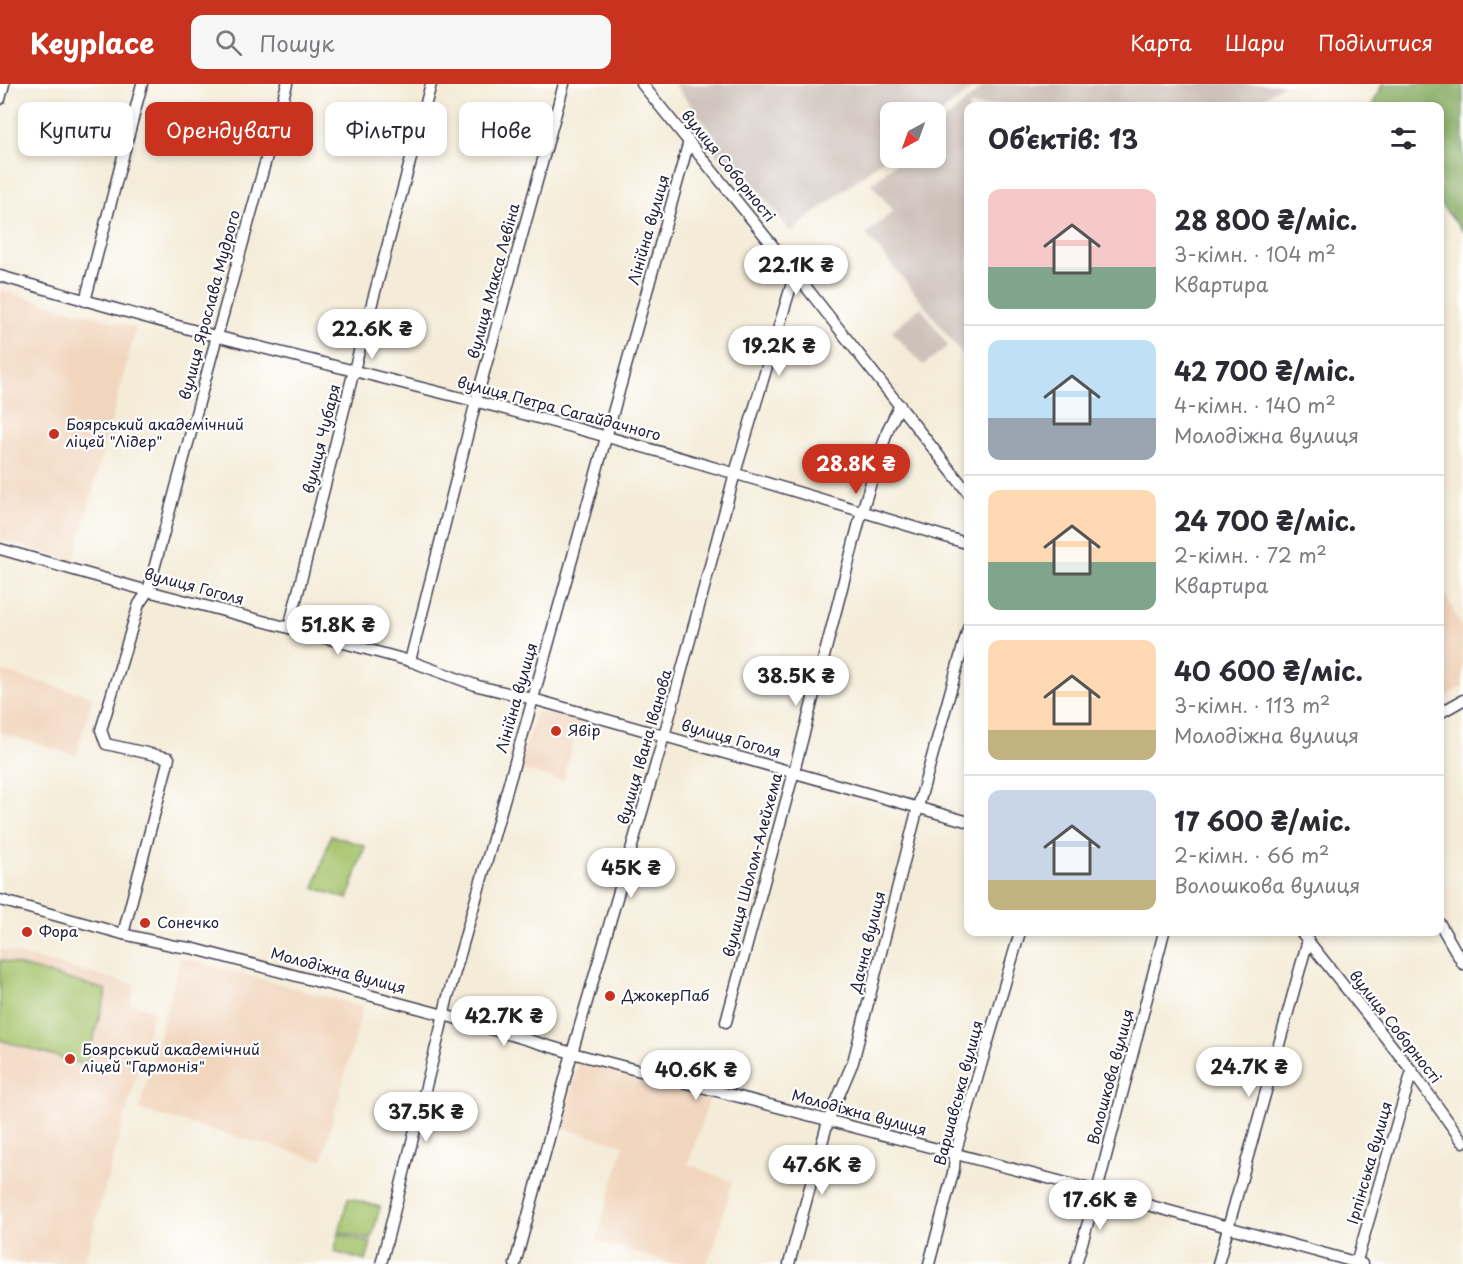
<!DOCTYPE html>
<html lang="uk">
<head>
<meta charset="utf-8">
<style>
  :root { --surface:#fff; --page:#f7f7f7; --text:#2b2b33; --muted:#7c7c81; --line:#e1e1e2; --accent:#c8321e }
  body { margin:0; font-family:"Playpen Sans",sans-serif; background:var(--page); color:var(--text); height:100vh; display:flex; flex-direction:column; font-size:22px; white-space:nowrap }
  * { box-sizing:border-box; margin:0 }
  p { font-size:20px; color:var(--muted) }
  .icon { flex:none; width:33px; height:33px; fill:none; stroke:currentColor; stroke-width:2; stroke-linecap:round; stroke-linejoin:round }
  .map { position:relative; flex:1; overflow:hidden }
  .panel { position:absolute; left:964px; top:18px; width:480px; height:834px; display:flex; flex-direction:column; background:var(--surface); border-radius:12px; box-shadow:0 3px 9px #0003 }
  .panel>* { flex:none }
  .top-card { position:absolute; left:18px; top:18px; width:570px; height:54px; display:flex; gap:12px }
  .needle { width:39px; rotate:221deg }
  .controls { position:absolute; left:880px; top:18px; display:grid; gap:12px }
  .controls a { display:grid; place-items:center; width:66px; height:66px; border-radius:12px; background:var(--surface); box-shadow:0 3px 9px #0003; font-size:30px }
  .price { position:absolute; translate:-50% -51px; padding:0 14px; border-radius:21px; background:#fff; color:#222; font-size:20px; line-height:39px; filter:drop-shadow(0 2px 3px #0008) }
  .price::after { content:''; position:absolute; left:50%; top:36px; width:18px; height:14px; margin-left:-9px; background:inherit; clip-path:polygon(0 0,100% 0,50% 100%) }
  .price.selected { background:var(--accent); color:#fff }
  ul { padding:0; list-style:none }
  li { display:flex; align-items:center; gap:18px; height:150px; padding:0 24px }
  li+li { border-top:2px solid var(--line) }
  li span { display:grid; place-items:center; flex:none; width:168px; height:120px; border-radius:12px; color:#555 }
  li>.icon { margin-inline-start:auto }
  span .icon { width:72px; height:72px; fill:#fffc; stroke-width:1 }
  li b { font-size:26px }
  h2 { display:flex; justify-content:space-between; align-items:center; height:72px; padding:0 24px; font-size:26px }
  .chip { padding:0 21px; border-radius:12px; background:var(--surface); box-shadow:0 3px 9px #0003; font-size:21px; line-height:54px }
  .chip.selected { background:var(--accent); color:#fff }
  header { display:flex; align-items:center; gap:36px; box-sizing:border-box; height:84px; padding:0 30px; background:var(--accent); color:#fff }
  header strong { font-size:28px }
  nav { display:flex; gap:33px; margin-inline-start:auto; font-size:21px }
  .search { width:420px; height:54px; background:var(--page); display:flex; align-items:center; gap:15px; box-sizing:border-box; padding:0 21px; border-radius:12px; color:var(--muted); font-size:22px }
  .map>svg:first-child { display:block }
  .built { fill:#f1d5bd }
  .industrial { fill:#cec1ba }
  .green { fill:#a4c36b; stroke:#637253; stroke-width:1.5 }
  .forest { fill:#83a95f; stroke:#52664d; stroke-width:1.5 }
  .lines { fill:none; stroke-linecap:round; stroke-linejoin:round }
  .minor-casing { stroke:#424053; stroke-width:13 }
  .minor { stroke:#fff; stroke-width:10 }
  .poi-dot { fill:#c8321e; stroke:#fff; stroke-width:2 }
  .labels { text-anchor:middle; stroke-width:4.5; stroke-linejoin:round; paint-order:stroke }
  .street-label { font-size:15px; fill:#22223b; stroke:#fff }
  .poi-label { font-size:15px; fill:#22223b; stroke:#fff; text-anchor:start }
</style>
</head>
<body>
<header>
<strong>Keyplace</strong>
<div class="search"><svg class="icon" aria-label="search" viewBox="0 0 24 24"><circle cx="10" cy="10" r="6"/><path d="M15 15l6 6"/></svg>Пошук</div>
<nav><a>Карта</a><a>Шари</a><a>Поділитися</a></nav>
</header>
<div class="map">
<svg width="1463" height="1180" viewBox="0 0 1463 1180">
  <rect width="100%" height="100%" fill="#fff"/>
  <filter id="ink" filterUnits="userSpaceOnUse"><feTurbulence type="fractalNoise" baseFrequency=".0167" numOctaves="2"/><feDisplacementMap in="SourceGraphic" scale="12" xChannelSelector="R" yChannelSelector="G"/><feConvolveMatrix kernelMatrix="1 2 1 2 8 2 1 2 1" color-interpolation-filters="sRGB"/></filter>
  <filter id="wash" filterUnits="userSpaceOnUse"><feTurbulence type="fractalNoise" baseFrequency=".008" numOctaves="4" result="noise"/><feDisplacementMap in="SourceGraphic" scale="24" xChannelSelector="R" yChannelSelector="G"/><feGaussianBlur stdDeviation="1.35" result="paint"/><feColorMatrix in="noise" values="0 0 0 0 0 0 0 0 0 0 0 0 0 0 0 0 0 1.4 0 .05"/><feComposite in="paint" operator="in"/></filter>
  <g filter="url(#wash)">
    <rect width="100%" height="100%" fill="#f4ecd8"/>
    <g class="built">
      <polygon points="0,206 136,244 74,477 0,456"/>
      <polygon points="1440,501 1463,545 1463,602 1440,616"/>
      <polygon points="1,587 93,613 76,671 0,649"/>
      <polygon points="536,628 579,635 563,697 518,684"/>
      <polygon points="0,865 135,901 131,919 154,927 84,1180 22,1180 0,1174"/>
      <polygon points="180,873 363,923 322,1076 139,1026"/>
      <polygon points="579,975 710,1014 688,1080 732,1098 715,1160 706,1180 667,1180 667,1178 596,1157 624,1061 562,1044"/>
    </g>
    <g class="industrial">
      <polygon points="674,0 978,0 936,33 936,28 891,28 891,69 791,148 733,75 724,81 707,59 715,52"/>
      <polygon points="986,0 1284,0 1254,22 969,22 969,279 906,198 866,150 894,127 871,100 902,74 936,74 936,44"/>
      <polygon points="921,223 948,262 923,281 891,247"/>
    </g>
    <g class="green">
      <polygon points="331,751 365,762 348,815 314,804"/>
      <polygon points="0,876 107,906 86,981 0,956"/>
      <polygon points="348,1114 380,1123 371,1156 339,1148"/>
      <polygon points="339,1150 371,1159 366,1177 334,1168"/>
    </g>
    <polygon class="forest" points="1382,0 1461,0 1463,3 1463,147 1440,120 1440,22 1372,22"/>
  </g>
  <g filter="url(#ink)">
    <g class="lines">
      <g class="minor-casing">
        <g id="minor">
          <polyline points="642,0 795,189 969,410"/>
          <polyline points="0,15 4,0"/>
          <path d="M0 192C73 213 146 234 219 253 304 274 389 295 474 317 640 360 805 410 969 460"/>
          <polyline points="85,217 142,0"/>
          <polyline points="0,465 148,507 289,544 410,577 478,602 533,615 969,738"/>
          <polyline points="289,544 354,286 431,0"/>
          <polyline points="410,577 476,317 564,0"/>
          <polyline points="1440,629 1463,616"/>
          <polyline points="0,816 123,850 175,862 191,864 444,931 572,969 1097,1107 1362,1180"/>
          <polyline points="1440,840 1463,880"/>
          <polyline points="1301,848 1412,987 1463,1058"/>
          <polyline points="123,850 169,674 106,660 101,646 139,520 148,507 217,252 287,0"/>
          <polyline points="726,938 792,695 862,427 888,345 900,321"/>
          <polyline points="381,1180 440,947 447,916 529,629 689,57"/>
          <polyline points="515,1180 572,969 664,652 735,389 795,189"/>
          <polyline points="789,1180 828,1037 853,978 918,723 969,541"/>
          <polyline points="929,1180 954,1085 955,1070 1020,848"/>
          <polyline points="1076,1180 1097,1107 1164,848"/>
          <polyline points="1218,1180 1308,856"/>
          <polyline points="1356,1180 1412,987"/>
        </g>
      </g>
      <use href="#minor" class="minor"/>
    </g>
  </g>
  <g class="poi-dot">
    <circle cx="54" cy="350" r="6"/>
    <circle cx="556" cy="647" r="6"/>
    <circle cx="145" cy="839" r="6"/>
    <circle cx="27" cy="848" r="6"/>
    <circle cx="610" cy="912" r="6"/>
    <circle cx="70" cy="975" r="6"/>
  </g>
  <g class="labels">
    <g class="street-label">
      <text transform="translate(728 82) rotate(51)" y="5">вулиця Соборності</text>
      <text transform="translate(649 146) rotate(-74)" y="5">Лінійна вулиця</text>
      <text transform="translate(494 197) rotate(-75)" y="5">вулиця Макса Левіна</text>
      <text transform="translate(210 221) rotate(-75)" y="5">вулиця Ярослава Мудрого</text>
      <text transform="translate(559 325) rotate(15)" y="5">вулиця Петра Сагайдачного</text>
      <text transform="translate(322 355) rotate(-76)" y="5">вулиця Чубаря</text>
      <text transform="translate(194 503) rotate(15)" y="5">вулиця Гоголя</text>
      <text transform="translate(517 614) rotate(-74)" y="5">Лінійна вулиця</text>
      <text transform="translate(731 655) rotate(16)" y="5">вулиця Гоголя</text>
      <text transform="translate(645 663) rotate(-74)" y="5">вулиця Івана Іванова</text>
      <text transform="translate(753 781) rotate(-75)" y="5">вулиця Шолом-Алейхема</text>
      <text transform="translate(868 858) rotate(-76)" y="5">Дачна вулиця</text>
      <text transform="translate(338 887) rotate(15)" y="5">Молодіжна вулиця</text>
      <text transform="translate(1395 943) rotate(52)" y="5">вулиця Соборності</text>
      <text transform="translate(1111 993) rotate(-75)" y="5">Волошкова вулиця</text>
      <text transform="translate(959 1009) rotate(-75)" y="5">Варшавська вулиця</text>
      <text transform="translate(859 1029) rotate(15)" y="5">Молодіжна вулиця</text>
      <text transform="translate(1370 1079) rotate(-74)" y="5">Ірпінська вулиця</text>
    </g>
    <g class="poi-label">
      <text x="66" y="346">Боярський академічний<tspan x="66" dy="17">ліцей "Лідер"</tspan></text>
      <text x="568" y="652">Явір</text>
      <text x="157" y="844">Сонечко</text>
      <text x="39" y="853">Фора</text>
      <text x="622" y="917">ДжокерПаб</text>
      <text x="82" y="971">Боярський академічний<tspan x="82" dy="17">ліцей "Гармонія"</tspan></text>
    </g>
  </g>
</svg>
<div class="controls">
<a><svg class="needle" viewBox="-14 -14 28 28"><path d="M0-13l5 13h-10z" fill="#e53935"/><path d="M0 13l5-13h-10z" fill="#7c7c81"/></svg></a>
</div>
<b class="price" style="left:796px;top:212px">22.1K ₴</b>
<b class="price" style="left:372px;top:276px">22.6K ₴</b>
<b class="price" style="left:779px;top:293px">19.2K ₴</b>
<b class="price selected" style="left:856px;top:411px">28.8K ₴</b>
<b class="price" style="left:338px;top:572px">51.8K ₴</b>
<b class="price" style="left:796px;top:623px">38.5K ₴</b>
<b class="price" style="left:631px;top:815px">45K ₴</b>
<b class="price" style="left:504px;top:963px">42.7K ₴</b>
<b class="price" style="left:1249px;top:1014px">24.7K ₴</b>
<b class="price" style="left:696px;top:1017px">40.6K ₴</b>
<b class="price" style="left:426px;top:1059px">37.5K ₴</b>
<b class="price" style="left:822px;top:1112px">47.6K ₴</b>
<b class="price" style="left:1100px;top:1147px">17.6K ₴</b>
<div class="top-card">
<a class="chip">Купити</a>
<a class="chip selected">Орендувати</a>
<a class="chip">Фільтри</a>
<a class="chip">Нове</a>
</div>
<section class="panel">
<h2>Об’єктів: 13<svg class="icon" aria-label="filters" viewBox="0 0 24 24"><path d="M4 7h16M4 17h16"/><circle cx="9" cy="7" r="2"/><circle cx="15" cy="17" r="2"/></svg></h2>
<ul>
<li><span style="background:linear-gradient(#f6c9c9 65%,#7fa58c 0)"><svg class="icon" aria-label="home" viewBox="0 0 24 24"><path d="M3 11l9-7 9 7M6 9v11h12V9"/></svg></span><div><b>28 800 ₴/міс.</b><p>3-кімн. · 104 m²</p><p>Квартира</p></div></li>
<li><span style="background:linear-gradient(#bfe0f5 65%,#9aa5b1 0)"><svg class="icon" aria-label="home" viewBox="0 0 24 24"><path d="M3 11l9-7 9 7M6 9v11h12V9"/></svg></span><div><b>42 700 ₴/міс.</b><p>4-кімн. · 140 m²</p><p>Молодіжна вулиця</p></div></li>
<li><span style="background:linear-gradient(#ffd9b3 60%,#7fa58c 0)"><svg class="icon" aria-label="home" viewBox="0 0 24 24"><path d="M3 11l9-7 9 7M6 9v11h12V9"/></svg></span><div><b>24 700 ₴/міс.</b><p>2-кімн. · 72 m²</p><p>Квартира</p></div></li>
<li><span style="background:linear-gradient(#ffd9b3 75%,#c2b280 0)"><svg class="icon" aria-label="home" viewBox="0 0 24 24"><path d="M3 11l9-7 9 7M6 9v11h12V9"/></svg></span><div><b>40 600 ₴/міс.</b><p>3-кімн. · 113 m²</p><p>Молодіжна вулиця</p></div></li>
<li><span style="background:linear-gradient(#c9d6e8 75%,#c2b280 0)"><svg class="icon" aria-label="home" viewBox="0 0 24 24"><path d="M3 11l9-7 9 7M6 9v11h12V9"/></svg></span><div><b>17 600 ₴/міс.</b><p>2-кімн. · 66 m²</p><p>Волошкова вулиця</p></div></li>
</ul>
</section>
</div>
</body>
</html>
